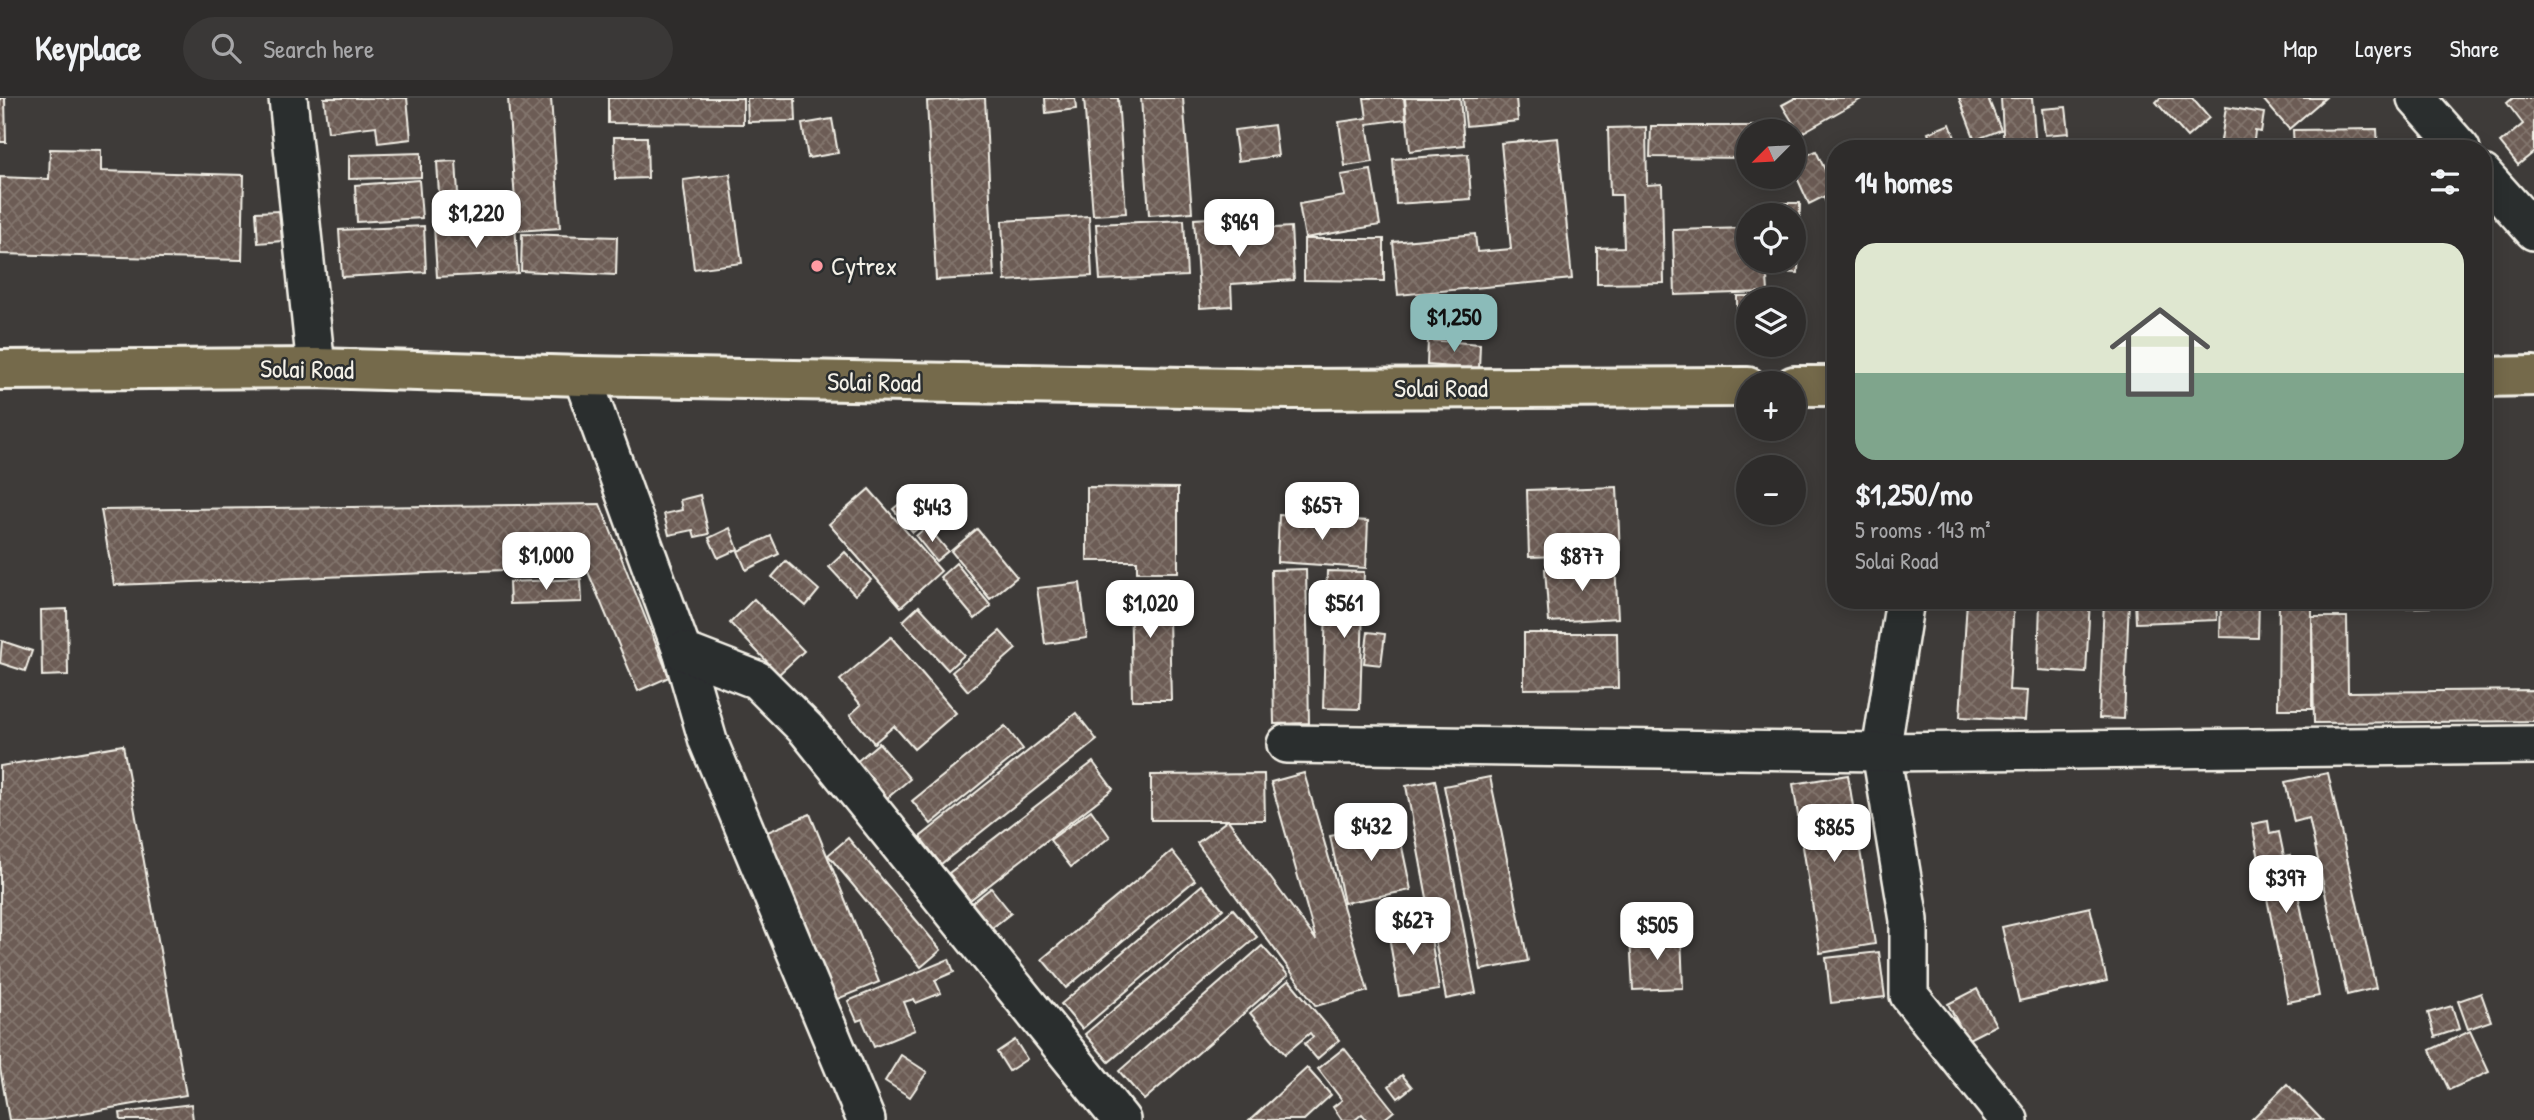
<!DOCTYPE html>
<html lang="en">
<head>
<meta charset="utf-8">
<style>
  :root { --surface:#2e2c2b; --page:#3a3837; --text:#f1f3f6; --muted:#a7a7a9; --line:#494847; --accent:#8bbbb9 }
  body { margin:0; font-family:"Patrick Hand",sans-serif; background:var(--page); color:var(--text); height:100vh; display:flex; flex-direction:column; font-size:26px; white-space:nowrap }
  * { box-sizing:border-box; margin:0 }
  p { font-size:23px; color:var(--muted) }
  .icon { flex:none; width:38px; height:38px; fill:none; stroke:currentColor; stroke-width:2; stroke-linecap:round; stroke-linejoin:round }
  .map { position:relative; flex:1; overflow:hidden }
  .panel { position:absolute; left:1827px; top:42px; width:665px; height:469px; display:flex; flex-direction:column; background:var(--surface); border-radius:28px; box-shadow:0 4px 18px #0003,0 0 0 2px var(--line) }
  .panel>* { flex:none }
  .needle { width:46px; rotate:246deg }
  .buttons { position:absolute; left:1736px; top:21px; display:grid; gap:14px }
  .buttons a { display:grid; place-items:center; width:70px; height:70px; border-radius:50%; background:var(--surface); box-shadow:0 4px 18px #0003,0 0 0 2px var(--line); font-size:35px }
  .price { position:absolute; translate:-50% -60px; padding:0 16px; border-radius:14px; background:#fff; color:#222; font-size:23px; line-height:46px; filter:drop-shadow(0 2px 4px #0008) }
  .price::after { content:''; position:absolute; left:50%; top:42px; width:21px; height:16px; margin-left:-10px; background:inherit; clip-path:polygon(0 0,100% 0,50% 100%) }
  .price.on { background:var(--accent); color:#111 }
  ul { padding:0; list-style:none }
  li { display:grid; align-content:center; gap:14px; height:371px; padding:0 28px }
  li+li { border-top:2px solid var(--line) }
  li span { display:grid; place-items:center; height:217px; border-radius:21px; color:#555 }
  li>.icon { margin-inline-start:auto }
  span .icon { width:126px; height:126px; fill:#fffc; stroke-width:1 }
  li b { font-size:30px }
  h2 { display:flex; justify-content:space-between; align-items:center; height:84px; padding:0 28px; font-size:30px }
  header { display:flex; align-items:center; gap:42px; box-sizing:border-box; height:98px; padding:0 35px; background:var(--surface); border-bottom:2px solid var(--line) }
  header strong { font-size:33px }
  nav { display:flex; gap:38px; margin-inline-start:auto; font-size:24px }
  .search { width:490px; height:63px; background:var(--page); display:flex; align-items:center; gap:18px; box-sizing:border-box; padding:0 24px; border-radius:38px; color:var(--muted); font-size:26px }
  .map>svg:first-child { display:block }
  .building { fill:url(#building-cross-hatch); stroke:#f4f1e8; stroke-width:2 }
  .lines { fill:none; stroke-linecap:round; stroke-linejoin:round }
  .minor-casing { stroke:#f4f1e8; stroke-width:42 }
  .trunk-casing { stroke:#f4f1e8; stroke-width:44 }
  .minor { stroke:#2a2d2e; stroke-width:37 }
  .trunk { stroke:#746b4b; stroke-width:38 }
  .poi-dot { fill:#ff9aa2; stroke:#2a2d2e; stroke-width:2.5 }
  .labels { text-anchor:middle; stroke-width:5; stroke-linejoin:round; paint-order:stroke }
  .poi-label { font-size:26px; fill:#f4f1e8; stroke:#2a2d2e; text-anchor:start }
  .street-label { font-size:26px; fill:#f4f1e8; stroke:#2a2d2e }
</style>
</head>
<body>
<header>
<strong>Keyplace</strong>
<div class="search"><svg class="icon" aria-label="search" viewBox="0 0 24 24"><circle cx="10" cy="10" r="6"/><path d="M15 15l6 6"/></svg>Search here</div>
<nav><a>Map</a><a>Layers</a><a>Share</a></nav>
</header>
<div class="map">
<svg width="2534" height="1022" viewBox="0 0 2534 1022">
  <defs>
    <pattern id="building-cross-hatch" width="8" height="8" patternUnits="userSpaceOnUse" patternTransform="scale(1.75)"><rect width="8" height="8" fill="#6c5c54"/><path d="M0 0l8 8M0 8l8-8" fill="none" stroke="#82746d"/></pattern>
  </defs>
  <rect width="100%" height="100%" fill="#3e3b39"/>
  <filter id="ink" filterUnits="userSpaceOnUse"><feTurbulence type="fractalNoise" baseFrequency=".0143" numOctaves="2"/><feDisplacementMap in="SourceGraphic" scale="14" xChannelSelector="R" yChannelSelector="G"/><feConvolveMatrix kernelMatrix="1 2 1 2 8 2 1 2 1" color-interpolation-filters="sRGB"/></filter>
  <g filter="url(#ink)">
    <g class="building">
      <polygon points="0,0 5,0 6,44 0,44"/>
      <polygon points="324,0 407,0 411,41 378,45 376,28 328,34"/>
      <polygon points="508,0 551,0 560,130 517,133"/>
      <polygon points="608,0 743,0 743,26 608,25"/>
      <polygon points="747,0 795,0 796,23 748,24"/>
      <polygon points="985,0 994,179 936,182 927,3"/>
      <polygon points="1045,0 1075,0 1076,11 1046,15"/>
      <polygon points="1084,0 1118,0 1126,115 1093,117"/>
      <polygon points="1141,0 1183,0 1192,114 1149,117"/>
      <polygon points="1364,0 1404,0 1406,21 1367,26 1373,64 1345,68 1339,24 1367,20"/>
      <polygon points="1405,0 1460,0 1464,47 1410,53"/>
      <polygon points="1463,0 1516,0 1518,23 1466,28"/>
      <polygon points="1795,0 1863,0 1800,36 1782,7"/>
      <polygon points="1959,0 1988,0 2001,32 1975,42"/>
      <polygon points="2001,0 2032,0 2036,51 2004,51"/>
      <polygon points="2160,0 2192,0 2209,20 2187,39 2156,4"/>
      <polygon points="2262,0 2325,0 2289,31"/>
      <polygon points="2513,0 2534,0 2534,54 2518,67 2500,45 2523,26 2507,5"/>
      <polygon points="2066,9 2069,35 2045,37 2042,11"/>
      <polygon points="2226,9 2264,15 2261,34 2255,33 2253,51 2220,49"/>
      <polygon points="832,21 838,55 808,60 802,26"/>
      <polygon points="1950,26 1959,51 1934,51 1928,35"/>
      <polygon points="1274,27 1278,58 1238,63 1234,32"/>
      <polygon points="1651,28 1789,28 1789,33 1748,33 1748,60 1650,59"/>
      <polygon points="1646,29 1647,87 1662,86 1664,185 1597,186 1597,150 1624,149 1622,97 1610,97 1608,30"/>
      <polygon points="2377,31 2378,51 2294,51 2293,32"/>
      <polygon points="614,39 647,39 648,80 615,81"/>
      <polygon points="1558,40 1572,181 1398,197 1393,144 1475,136 1477,154 1511,151 1501,45"/>
      <polygon points="1925,41 1929,51 1903,51"/>
      <polygon points="1996,41 2000,51 1982,51 1980,47"/>
      <polygon points="2217,48 2217,51 2096,51"/>
      <polygon points="50,51 101,52 101,73 244,77 242,162 0,156 0,79 49,81"/>
      <polygon points="1816,53 1835,93 1809,106 1794,73 1794,63"/>
      <polygon points="421,55 421,79 349,81 349,57"/>
      <polygon points="1468,56 1471,101 1396,106 1393,61"/>
      <polygon points="456,63 458,95 439,96 437,64"/>
      <polygon points="1371,72 1380,127 1305,140 1299,106 1345,98 1341,77"/>
      <polygon points="730,76 742,165 694,171 683,82"/>
      <polygon points="419,82 422,120 357,124 355,87"/>
      <polygon points="1836,93 1836,119 1833,121 1824,100"/>
      <polygon points="1780,105 1800,105 1798,175 1778,174 1779,163 1794,163 1794,117 1780,117"/>
      <polygon points="279,113 282,143 258,145 256,114"/>
      <polygon points="1089,118 1092,178 1005,183 1002,123"/>
      <polygon points="1225,119 1226,133 1291,129 1294,182 1231,186 1232,208 1200,210 1194,121"/>
      <polygon points="1184,122 1187,178 1100,182 1096,126"/>
      <polygon points="515,124 518,175 437,179 434,128"/>
      <polygon points="424,128 426,174 342,179 339,132"/>
      <polygon points="1748,130 1748,163 1766,163 1768,194 1675,197 1673,132"/>
      <polygon points="522,136 617,139 616,177 521,173"/>
      <polygon points="1304,141 1384,141 1384,183 1304,182"/>
      <polygon points="1737,198 1771,198 1771,201 1748,201 1748,218 1737,218"/>
      <polygon points="1428,242 1480,246 1479,271 1427,267"/>
      <polygon points="1087,389 1178,390 1178,474 1137,474 1137,463 1087,463"/>
      <polygon points="1617,389 1620,456 1529,459 1527,392"/>
      <polygon points="869,391 941,473 901,509 829,426"/>
      <polygon points="700,397 709,436 695,439 693,432 669,437 664,416 682,412 680,402"/>
      <polygon points="904,402 923,426 913,434 893,411"/>
      <polygon points="600,406 669,579 638,593 586,469 114,487 101,412"/>
      <polygon points="1279,417 1368,423 1366,470 1277,464"/>
      <polygon points="927,428 948,453 936,463 916,438"/>
      <polygon points="730,430 738,451 718,460 709,440"/>
      <polygon points="977,431 1017,479 990,501 951,453"/>
      <polygon points="771,438 779,456 746,472 738,453"/>
      <polygon points="845,454 871,482 855,497 829,469"/>
      <polygon points="786,463 819,492 806,508 772,479"/>
      <polygon points="956,465 991,508 975,521 940,479"/>
      <polygon points="1615,466 1618,520 1549,524 1545,471"/>
      <polygon points="1306,471 1309,625 1274,626 1271,472"/>
      <polygon points="1327,473 1364,474 1360,611 1323,610"/>
      <polygon points="1168,480 1171,602 1132,602 1130,481"/>
      <polygon points="581,481 582,504 510,506 509,484"/>
      <polygon points="1080,485 1087,540 1045,546 1037,490"/>
      <polygon points="754,501 804,553 779,576 730,525"/>
      <polygon points="1967,502 2014,502 2009,592 2027,593 2025,622 1960,619"/>
      <polygon points="2040,502 2090,502 2086,575 2038,572"/>
      <polygon points="2104,502 2129,502 2124,621 2099,620"/>
      <polygon points="2135,502 2216,502 2217,522 2136,525"/>
      <polygon points="2221,502 2259,502 2258,540 2220,539"/>
      <polygon points="2279,502 2312,502 2312,611 2278,611"/>
      <polygon points="2379,502 2430,502 2430,509 2379,510"/>
      <polygon points="919,508 964,557 948,572 903,523"/>
      <polygon points="67,511 68,577 42,578 41,512"/>
      <polygon points="2312,519 2347,519 2348,594 2534,592 2534,623 2314,625"/>
      <polygon points="1000,533 1016,551 968,593 952,574"/>
      <polygon points="1368,534 1385,536 1381,567 1364,565"/>
      <polygon points="1524,535 1617,535 1618,590 1524,591"/>
      <polygon points="891,539 956,615 914,651 894,628 874,645 850,617 861,607 840,582"/>
      <polygon points="2,543 32,553 25,573 0,565"/>
      <polygon points="1076,615 1097,642 941,766 920,739"/>
      <polygon points="1005,628 1023,651 931,726 912,703"/>
      <polygon points="879,645 910,681 886,701 855,665"/>
      <polygon points="123,647 186,997 43,1022 9,1022 0,970 0,668"/>
      <polygon points="1093,664 1113,691 970,802 949,775"/>
      <polygon points="1304,675 1368,893 1316,908 1197,745 1228,722 1316,842 1271,684"/>
      <polygon points="2328,675 2376,890 2347,897 2309,720 2294,724 2285,684"/>
      <polygon points="1264,676 1265,722 1151,722 1151,677"/>
      <polygon points="1848,677 1875,846 1820,855 1793,686"/>
      <polygon points="1490,679 1528,863 1481,872 1444,688"/>
      <polygon points="1435,682 1476,895 1446,901 1406,688"/>
      <polygon points="1091,712 1110,739 1071,769 1050,742"/>
      <polygon points="810,716 879,884 835,902 765,735"/>
      <polygon points="2268,723 2270,736 2279,734 2284,758 2290,757 2319,898 2288,904 2252,726"/>
      <polygon points="1397,725 1411,792 1344,805 1330,738"/>
      <polygon points="848,740 941,852 921,869 828,757"/>
      <polygon points="1172,753 1195,782 1066,890 1042,861"/>
      <polygon points="1202,787 1223,811 1082,931 1061,906"/>
      <polygon points="991,790 1011,815 992,830 972,805"/>
      <polygon points="2090,809 2107,883 2019,903 2002,829"/>
      <polygon points="1233,811 1257,839 1109,964 1085,936"/>
      <polygon points="1428,820 1439,892 1399,898 1387,826"/>
      <polygon points="1681,836 1683,890 1633,892 1630,838"/>
      <polygon points="1262,848 1288,877 1144,1002 1119,973"/>
      <polygon points="1879,854 1885,899 1831,905 1826,860"/>
      <polygon points="949,861 954,874 935,882 941,895 916,905 914,901 904,904 915,932 874,949 862,921 857,923 848,903"/>
      <polygon points="1289,882 1339,942 1317,961 1304,946 1313,939 1310,935 1285,956 1250,915"/>
      <polygon points="1977,891 1996,927 1967,942 1948,906"/>
      <polygon points="2481,895 2491,923 2468,931 2458,903"/>
      <polygon points="2452,908 2459,931 2435,939 2428,915"/>
      <polygon points="2470,933 2489,974 2449,992 2430,952"/>
      <polygon points="1015,942 1027,961 1009,973 997,954"/>
      <polygon points="1344,950 1394,1013 1383,1022 1367,1022 1362,1016 1355,1022 1342,1022 1333,1009 1342,1002 1318,971"/>
      <polygon points="901,957 927,974 910,999 885,983"/>
      <polygon points="1307,970 1331,997 1304,1022 1250,1022"/>
      <polygon points="1402,977 1412,989 1398,1000 1389,988"/>
      <polygon points="2287,986 2322,1022 2252,1021"/>
      <polygon points="191,1006 193,1022 121,1022 120,1015"/>
    </g>
    <g class="lines">
      <g class="minor-casing">
        <g id="minor">
          <polyline points="288,0 316,270"/>
          <polyline points="2416,0 2461,51"/>
          <polyline points="2483,76 2534,133"/>
          <polyline points="582,278 682,553 708,643 866,1022"/>
          <polyline points="1905,502 1881,654 1909,822 1909,897 2009,1022"/>
          <polyline points="682,553 757,582 807,632 1121,1022"/>
          <polyline points="1286,646 1881,654 2534,647"/>
        </g>
      </g>
      <g class="trunk-casing">
        <g id="trunk">
          <polyline points="0,272 316,270 582,278 1288,291 1748,289"/>
          <polyline points="2483,279 2534,278"/>
          <polyline points="1794,288 1836,288"/>
        </g>
      </g>
      <use href="#minor" class="minor"/>
      <use href="#trunk" class="trunk"/>
    </g>
  </g>
  <circle class="poi-dot" cx="817" cy="168" r="7"/>
  <g class="labels">
    <g class="poi-label">
      <text x="831" y="177">Cytrex</text>
    </g>
    <g class="street-label">
      <text transform="translate(307 271) rotate(1)" y="9">Solai Road</text>
      <text transform="translate(874 284) rotate(1)" y="9">Solai Road</text>
      <text x="1441" y="299">Solai Road</text>
    </g>
  </g>
</svg>
<div class="buttons">
<a><svg class="needle" viewBox="-14 -14 28 28"><path d="M0-13l5 13h-10z" fill="#e53935"/><path d="M0 13l5-13h-10z" fill="#a7a7a9"/></svg></a>
<a><svg class="icon" aria-label="locate" viewBox="0 0 24 24"><circle cx="12" cy="12" r="6"/><path d="M12 2v4M12 18v4M2 12h4M18 12h4"/></svg></a>
<a><svg class="icon" aria-label="layers" viewBox="0 0 24 24"><path d="M12 4l9 5-9 5-9-5zM3 14l9 5 9-5"/></svg></a>
<a>+</a>
<a>−</a>
</div>
<b class="price" style="left:476px;top:152px">$1,220</b>
<b class="price" style="left:1239px;top:161px">$969</b>
<b class="price on" style="left:1454px;top:256px">$1,250</b>
<b class="price" style="left:1322px;top:444px">$657</b>
<b class="price" style="left:932px;top:446px">$443</b>
<b class="price" style="left:546px;top:494px">$1,000</b>
<b class="price" style="left:1582px;top:495px">$877</b>
<b class="price" style="left:1150px;top:542px">$1,020</b>
<b class="price" style="left:1344px;top:542px">$561</b>
<b class="price" style="left:1371px;top:765px">$432</b>
<b class="price" style="left:1834px;top:766px">$865</b>
<b class="price" style="left:2286px;top:817px">$397</b>
<b class="price" style="left:1413px;top:859px">$627</b>
<b class="price" style="left:1657px;top:864px">$505</b>
<section class="panel">
<h2>14 homes<svg class="icon" aria-label="filters" viewBox="0 0 24 24"><path d="M4 7h16M4 17h16"/><circle cx="9" cy="7" r="2"/><circle cx="15" cy="17" r="2"/></svg></h2>
<ul>
<li><span style="background:linear-gradient(#dfe7d0 60%,#7fa58c 0)"><svg class="icon" aria-label="home" viewBox="0 0 24 24"><path d="M3 11l9-7 9 7M6 9v11h12V9"/></svg></span><div><b>$1,250/mo</b><p>5 rooms · 143 m²</p><p>Solai Road</p></div></li>
</ul>
</section>
</div>
</body>
</html>
